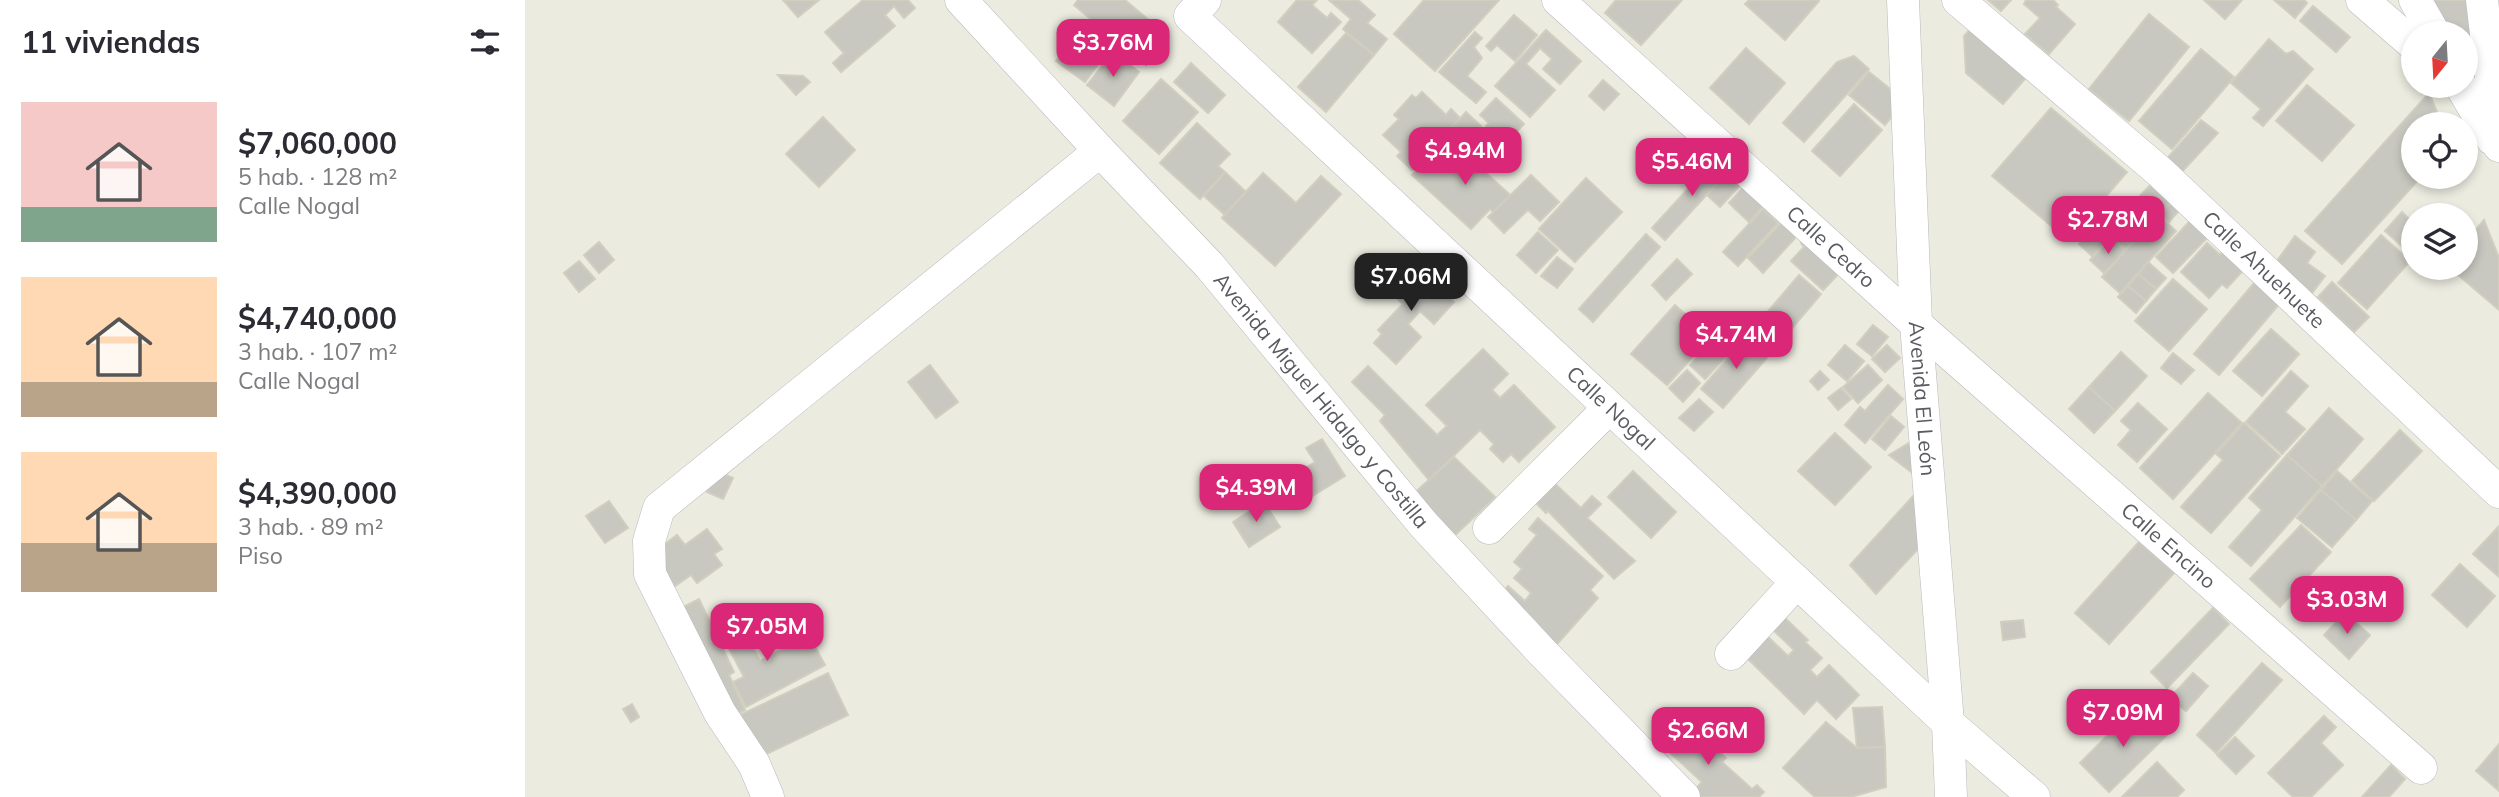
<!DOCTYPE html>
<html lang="es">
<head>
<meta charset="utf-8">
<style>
  :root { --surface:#fff; --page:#f2f2f3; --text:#2b2b33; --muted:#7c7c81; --accent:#db2777 }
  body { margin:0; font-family:Mulish,sans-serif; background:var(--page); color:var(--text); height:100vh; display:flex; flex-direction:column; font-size:26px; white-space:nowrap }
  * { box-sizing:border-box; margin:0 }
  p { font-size:23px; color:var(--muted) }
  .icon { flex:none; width:38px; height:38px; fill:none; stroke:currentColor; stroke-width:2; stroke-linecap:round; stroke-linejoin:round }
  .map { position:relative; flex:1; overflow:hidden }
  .details { display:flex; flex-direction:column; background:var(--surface); width:525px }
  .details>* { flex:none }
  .needle { width:46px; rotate:198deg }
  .controls { position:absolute; left:1876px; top:21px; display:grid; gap:14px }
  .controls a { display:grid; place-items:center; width:77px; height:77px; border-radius:50%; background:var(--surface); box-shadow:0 4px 10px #0003; font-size:35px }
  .price { position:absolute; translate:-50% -60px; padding:0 16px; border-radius:14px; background:var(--accent); color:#fff; font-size:23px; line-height:46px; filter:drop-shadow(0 2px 4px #0008) }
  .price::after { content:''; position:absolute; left:50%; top:42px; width:21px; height:16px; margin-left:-10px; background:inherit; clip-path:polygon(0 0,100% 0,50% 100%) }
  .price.current { background:#222; color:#fff }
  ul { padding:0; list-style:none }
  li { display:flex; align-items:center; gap:21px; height:175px; padding:0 21px }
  li span { display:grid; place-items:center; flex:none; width:196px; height:140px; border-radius:0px; color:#555 }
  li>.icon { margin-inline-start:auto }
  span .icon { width:84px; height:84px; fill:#fffc; stroke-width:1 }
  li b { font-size:30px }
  h2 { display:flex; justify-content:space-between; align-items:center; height:84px; padding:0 21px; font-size:30px }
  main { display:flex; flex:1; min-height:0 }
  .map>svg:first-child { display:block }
  .building { fill:#c8c8c0; stroke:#d0cebf; stroke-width:2 }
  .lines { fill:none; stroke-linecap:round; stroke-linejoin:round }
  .minor-casing { stroke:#b8b9bf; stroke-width:33 }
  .minor { stroke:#fff; stroke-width:32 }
  .labels { text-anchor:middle; stroke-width:5; stroke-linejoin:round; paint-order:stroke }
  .street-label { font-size:21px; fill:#595b61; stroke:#fff }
</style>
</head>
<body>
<main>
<section class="details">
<h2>11 viviendas<svg class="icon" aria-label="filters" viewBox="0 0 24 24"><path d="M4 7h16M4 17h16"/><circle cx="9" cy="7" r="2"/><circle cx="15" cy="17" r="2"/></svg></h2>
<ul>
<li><span style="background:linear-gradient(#f6c9c9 75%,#7fa58c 0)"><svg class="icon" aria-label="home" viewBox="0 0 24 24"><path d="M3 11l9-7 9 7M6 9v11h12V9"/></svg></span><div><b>$7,060,000</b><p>5 hab. · 128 m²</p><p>Calle Nogal</p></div></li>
<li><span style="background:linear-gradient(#ffd9b3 75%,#b9a48a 0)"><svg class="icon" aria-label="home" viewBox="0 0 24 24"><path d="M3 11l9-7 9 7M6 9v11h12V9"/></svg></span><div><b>$4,740,000</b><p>3 hab. · 107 m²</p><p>Calle Nogal</p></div></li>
<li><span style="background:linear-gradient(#ffd9b3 65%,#b9a48a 0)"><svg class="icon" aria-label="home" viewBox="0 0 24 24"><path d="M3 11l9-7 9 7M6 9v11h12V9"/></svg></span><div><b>$4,390,000</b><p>3 hab. · 89 m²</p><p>Piso</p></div></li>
</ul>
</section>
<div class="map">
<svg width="1974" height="797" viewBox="0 0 1974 797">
  <rect width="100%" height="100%" fill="#ecebe0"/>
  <g class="building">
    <polygon points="258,0 294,0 273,17"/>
    <polygon points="338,0 383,0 390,8 379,18 369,6 360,15 370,26 316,72 308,63 319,53 300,32"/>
    <polygon points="553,0 600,0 644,37 621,65 549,5"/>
    <polygon points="772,0 792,0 787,5 802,18 806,13 816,22 787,53 753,22"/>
    <polygon points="804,0 833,0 850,15 842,23 862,39 849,55 818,29 826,19"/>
    <polygon points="899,0 974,0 910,71 869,34"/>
    <polygon points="1091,0 1157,0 1116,45 1080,13"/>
    <polygon points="1224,0 1293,0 1294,1 1260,40 1220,4"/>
    <polygon points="1463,0 1486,0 1476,11"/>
    <polygon points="1501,0 1528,0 1533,5 1531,7 1550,24 1524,54 1500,34 1515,18 1499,4"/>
    <polygon points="1679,0 1717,0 1700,19"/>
    <polygon points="1749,0 1779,0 1782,3 1770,18"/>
    <polygon points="1901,0 1947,0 1949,42 1941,43 1941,33 1920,33"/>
    <polygon points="1788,6 1825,37 1811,52 1775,21"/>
    <polygon points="1624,14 1664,47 1604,121 1564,89"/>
    <polygon points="989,15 1012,35 990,61 972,45 966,51 961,46"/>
    <polygon points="559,23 588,44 560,82 531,61"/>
    <polygon points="1448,26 1505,73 1478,104 1441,73 1439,36"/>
    <polygon points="1021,30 1056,61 1035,84 1018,69 1027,59 1015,48 1001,64 1030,90 1005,117 970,86"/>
    <polygon points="950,32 957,38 949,47 957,58 942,76 961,92 951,103 914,72"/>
    <polygon points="821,33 849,55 801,112 773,87"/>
    <polygon points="1744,39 1761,54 1768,51 1788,69 1738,126 1728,118 1736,109 1706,83"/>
    <polygon points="1221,48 1260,83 1224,124 1185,88"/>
    <polygon points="1676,49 1709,77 1647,149 1614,121"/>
    <polygon points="588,52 614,72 589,106 562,85"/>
    <polygon points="1329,56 1344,69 1279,142 1258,123 1312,62"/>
    <polygon points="666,63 700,95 683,113 649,82"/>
    <polygon points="1344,72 1369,92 1372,110 1360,125 1324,95"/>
    <polygon points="253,75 278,76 285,82 271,95"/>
    <polygon points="636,79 673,112 634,154 598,121"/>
    <polygon points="1078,80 1094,94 1079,110 1064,96"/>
    <polygon points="1782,85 1829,125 1797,161 1751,121"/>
    <polygon points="897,92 921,115 926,109 935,118 887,170 872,156 876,152 858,135 874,119 869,115 887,95 891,98"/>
    <polygon points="1904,93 1917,124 1888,124 1888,177 1896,177 1817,264 1780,231"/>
    <polygon points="971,98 999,124 983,140 976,133 972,137 961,126 964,123 955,115"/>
    <polygon points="1329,104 1357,130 1315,176 1287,151"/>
    <polygon points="1526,108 1602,172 1543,240 1467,176"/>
    <polygon points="941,112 956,126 935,149 920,135"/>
    <polygon points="298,117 330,150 294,187 261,154"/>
    <polygon points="1676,120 1693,133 1654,175 1638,163"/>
    <polygon points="672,123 705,154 693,166 700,172 675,199 635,163"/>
    <polygon points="1171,132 1194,155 1174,176 1151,153"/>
    <polygon points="910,149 923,161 930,153 939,162 950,150 968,166 961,173 994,203 978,221 965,209 946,229 887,175"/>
    <polygon points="1194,155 1207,167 1140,240 1127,228"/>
    <polygon points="1205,169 1219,181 1195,207 1182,195"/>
    <polygon points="700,172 721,192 700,215 679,196"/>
    <polygon points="738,173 771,203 796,176 816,194 750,266 697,218"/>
    <polygon points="1006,175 1034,202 1015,221 1003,210 979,233 963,217"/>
    <polygon points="1061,178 1097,212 1050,262 1014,229"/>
    <polygon points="1631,179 1650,197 1600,249 1570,221 1589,202 1600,212"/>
    <polygon points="1219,187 1239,205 1224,222 1204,203"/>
    <polygon points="1650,198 1659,205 1644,222 1636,214"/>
    <polygon points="1238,209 1253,223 1213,266 1198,252"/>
    <polygon points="1877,212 1888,223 1888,256 1860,231"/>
    <polygon points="1633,215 1651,231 1595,293 1577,277"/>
    <polygon points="1959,220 1974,258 1974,310 1925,268 1941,268 1941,241"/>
    <polygon points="1665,221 1682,238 1648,273 1631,257"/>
    <polygon points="1256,223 1271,237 1238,273 1223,258"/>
    <polygon points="1571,226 1584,238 1567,256 1554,244"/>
    <polygon points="1013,232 1033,250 1011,273 992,255"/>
    <polygon points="1121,234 1135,247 1068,322 1054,309"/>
    <polygon points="1285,234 1320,267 1298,290 1266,261 1279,247 1276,243"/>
    <polygon points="1856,235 1885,261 1842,309 1813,283"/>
    <polygon points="1770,236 1790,252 1782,263 1800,276 1787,293 1749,265"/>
    <polygon points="1587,238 1600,251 1579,273 1565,260"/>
    <polygon points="74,242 89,260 74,273 59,255"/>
    <polygon points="1682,243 1695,255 1702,246 1723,265 1702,288 1697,284 1684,298 1656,272"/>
    <polygon points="1032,257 1048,269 1032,288 1016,276"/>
    <polygon points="1152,259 1167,274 1141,300 1127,285"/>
    <polygon points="54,261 70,279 54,292 39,273"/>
    <polygon points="1623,262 1641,278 1631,289 1613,274"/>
    <polygon points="889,265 929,302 909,324 895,311 883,324 896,337 871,364 849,343 857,334 853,330 878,304 864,291"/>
    <polygon points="1613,274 1631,289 1621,301 1603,286"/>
    <polygon points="1274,275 1296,294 1246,353 1224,334"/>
    <polygon points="1648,279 1682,309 1644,351 1610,321"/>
    <polygon points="1730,282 1755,303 1694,375 1669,354"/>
    <polygon points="1807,282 1844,317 1829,332 1793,297"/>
    <polygon points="1603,286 1621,301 1611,313 1593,297"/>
    <polygon points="1150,305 1186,337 1142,385 1106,354"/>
    <polygon points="1202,324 1218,338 1180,379 1165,365"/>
    <polygon points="1348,325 1363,337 1347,356 1332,344"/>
    <polygon points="1746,329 1774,354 1737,396 1708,371"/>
    <polygon points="1224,334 1246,353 1198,408 1176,389"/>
    <polygon points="1320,345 1339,361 1322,381 1303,365"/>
    <polygon points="1362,345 1375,358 1360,372 1347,359"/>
    <polygon points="958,349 983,374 967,390 975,398 989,385 1030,427 994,462 986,454 978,462 965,449 969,444 955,430 904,480 855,421 860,415 827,382 843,366 912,435 922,426 901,405"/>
    <polygon points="1596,352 1622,376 1590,411 1564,387"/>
    <polygon points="1648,353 1669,370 1656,384 1636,368"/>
    <polygon points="405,365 433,402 411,418 383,382"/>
    <polygon points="1343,365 1357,380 1333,403 1318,387"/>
    <polygon points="1162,370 1175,383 1158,402 1144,388"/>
    <polygon points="1295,371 1304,380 1293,390 1285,381"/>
    <polygon points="1766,371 1783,386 1760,412 1780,429 1757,454 1721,422"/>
    <polygon points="1363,385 1378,399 1340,443 1320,425 1335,407 1340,411"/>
    <polygon points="1564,387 1590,411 1569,433 1544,409"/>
    <polygon points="1316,388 1326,399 1313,410 1303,398"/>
    <polygon points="1683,393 1717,423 1648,499 1615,468"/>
    <polygon points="1174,399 1188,412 1169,431 1154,418"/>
    <polygon points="1613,403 1642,429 1612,462 1593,445 1606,430 1596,421"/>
    <polygon points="1804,408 1838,439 1797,486 1762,455"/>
    <polygon points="1366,416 1379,427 1360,450 1347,439"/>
    <polygon points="1719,423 1755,456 1686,533 1656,507 1698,460 1691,454"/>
    <polygon points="1875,430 1897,451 1849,501 1827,481"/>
    <polygon points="1310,433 1346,467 1310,505 1273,471"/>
    <polygon points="797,439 820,476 771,506 757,483 790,462 781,448"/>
    <polygon points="1389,440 1390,475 1364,455"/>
    <polygon points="1762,455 1797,486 1726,566 1704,547 1737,510 1724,498"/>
    <polygon points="929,457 970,497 926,539 885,497"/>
    <polygon points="192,471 208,478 198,499 182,492"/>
    <polygon points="1108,471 1151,512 1126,538 1083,497"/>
    <polygon points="1812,471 1847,501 1831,520 1796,490"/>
    <polygon points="1027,481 1056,508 1067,496 1076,504 1062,518 1110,561 1089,579 1023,511 1021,513 1009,501"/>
    <polygon points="1796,490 1831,520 1807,547 1772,518"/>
    <polygon points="1390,494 1394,548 1351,594 1325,565"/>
    <polygon points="84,501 103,528 80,543 61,516"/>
    <polygon points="739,502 755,527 724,547 708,522"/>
    <polygon points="1013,518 1078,576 1065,590 1073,598 1025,652 971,601 983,586 1000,601 1006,593 989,578 997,569 989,562 1012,535 1004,529"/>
    <polygon points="1776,525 1806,552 1755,607 1725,579"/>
    <polygon points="1974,526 1974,577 1948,554"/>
    <polygon points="182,529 197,549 189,554 197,565 172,583 166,575 150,586 127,554 152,535 160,545"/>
    <polygon points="1614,542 1649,573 1584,644 1550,613"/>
    <polygon points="1935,564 1970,596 1942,627 1907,595"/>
    <polygon points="174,599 209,672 204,675 220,710 202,719 150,611"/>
    <polygon points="1688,608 1704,624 1642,688 1626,672"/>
    <polygon points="1820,613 1845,635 1824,659 1799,635"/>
    <polygon points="210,614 235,661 284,635 300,665 221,707 208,682 219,677 191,624"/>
    <polygon points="1259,617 1283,640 1280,642 1297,658 1285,670 1292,677 1304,665 1334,695 1311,719 1292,700 1279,714 1220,656 1241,635 1263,656 1269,650 1247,629"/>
    <polygon points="1498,620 1500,637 1478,640 1476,622"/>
    <polygon points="1737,663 1757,680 1691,753 1672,735"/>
    <polygon points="303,673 323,715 235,757 215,715"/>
    <polygon points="1668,673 1683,686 1661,711 1645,698"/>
    <polygon points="107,704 114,717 106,722 98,709"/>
    <polygon points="1612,706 1642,735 1584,792 1555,763"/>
    <polygon points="1357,707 1360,747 1332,748 1328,708"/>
    <polygon points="1799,716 1811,727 1796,743 1818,765 1786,797 1768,797 1743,773"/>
    <polygon points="1301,722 1332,748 1360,747 1361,787 1326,797 1290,797 1258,768"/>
    <polygon points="1163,723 1201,758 1197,762 1227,789 1232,785 1239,792 1234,797 1167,797 1165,795 1177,782 1139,747"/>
    <polygon points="1710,737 1729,756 1711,774 1692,755"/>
    <polygon points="1974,744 1974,791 1951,771"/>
    <polygon points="1632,762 1659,790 1652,797 1597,797"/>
    <polygon points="1866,765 1880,779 1864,797 1837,797"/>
  </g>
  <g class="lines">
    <g class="minor-casing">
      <g id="minor">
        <path id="s1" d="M436 0 575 151 684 265 899 525 1017 652 1159 797"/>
        <path id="s2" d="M680 0 665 16 1423 723 1509 797"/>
        <path id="s3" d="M1033 0 1391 324 1896 768"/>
        <path id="s4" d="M1378 0 1391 324 1423 723 1426 797"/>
        <path id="s5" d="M1433 0 1635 172 1974 492"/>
        <polyline points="1837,0 1888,44"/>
        <polyline points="1890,0 1909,33"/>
        <polyline points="1957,0 1974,146"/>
        <polyline points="1936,86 1967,139"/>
        <polyline points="964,528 1084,408"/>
        <polyline points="1206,654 1272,582"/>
        <polyline points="243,797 229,764 195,713 125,574 124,541 134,508 575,151"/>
      </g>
    </g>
    <use href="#minor" class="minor"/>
  </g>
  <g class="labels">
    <g class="street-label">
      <text dy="7" stroke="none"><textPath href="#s3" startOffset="368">Calle Cedro</textPath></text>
      <text dy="7" stroke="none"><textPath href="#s5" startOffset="408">Calle Ahuehuete</textPath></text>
      <text dy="7" stroke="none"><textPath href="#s4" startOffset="399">Avenida El León</textPath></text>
      <text dy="7" stroke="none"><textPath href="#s1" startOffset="539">Avenida Miguel Hidalgo y Costilla</textPath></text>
      <text dy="7" stroke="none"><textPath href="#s2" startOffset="597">Calle Nogal</textPath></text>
      <text dy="7" stroke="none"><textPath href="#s3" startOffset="819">Calle Encino</textPath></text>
    </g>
  </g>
</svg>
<div class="controls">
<a><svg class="needle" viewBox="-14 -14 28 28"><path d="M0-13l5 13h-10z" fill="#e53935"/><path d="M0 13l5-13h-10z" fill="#7c7c81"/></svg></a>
<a><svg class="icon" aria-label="locate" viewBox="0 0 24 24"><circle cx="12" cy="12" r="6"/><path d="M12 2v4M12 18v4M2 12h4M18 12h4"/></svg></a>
<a><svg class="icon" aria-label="layers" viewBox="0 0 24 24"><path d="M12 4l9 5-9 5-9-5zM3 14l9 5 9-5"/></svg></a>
</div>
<b class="price" style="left:588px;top:79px">$3.76M</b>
<b class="price" style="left:940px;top:187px">$4.94M</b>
<b class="price" style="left:1167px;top:198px">$5.46M</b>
<b class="price" style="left:1583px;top:256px">$2.78M</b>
<b class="price current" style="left:886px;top:313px">$7.06M</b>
<b class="price" style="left:1211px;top:371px">$4.74M</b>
<b class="price" style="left:731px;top:524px">$4.39M</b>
<b class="price" style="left:1822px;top:636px">$3.03M</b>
<b class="price" style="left:242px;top:663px">$7.05M</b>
<b class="price" style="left:1598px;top:749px">$7.09M</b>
<b class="price" style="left:1183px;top:767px">$2.66M</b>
</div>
</main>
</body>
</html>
